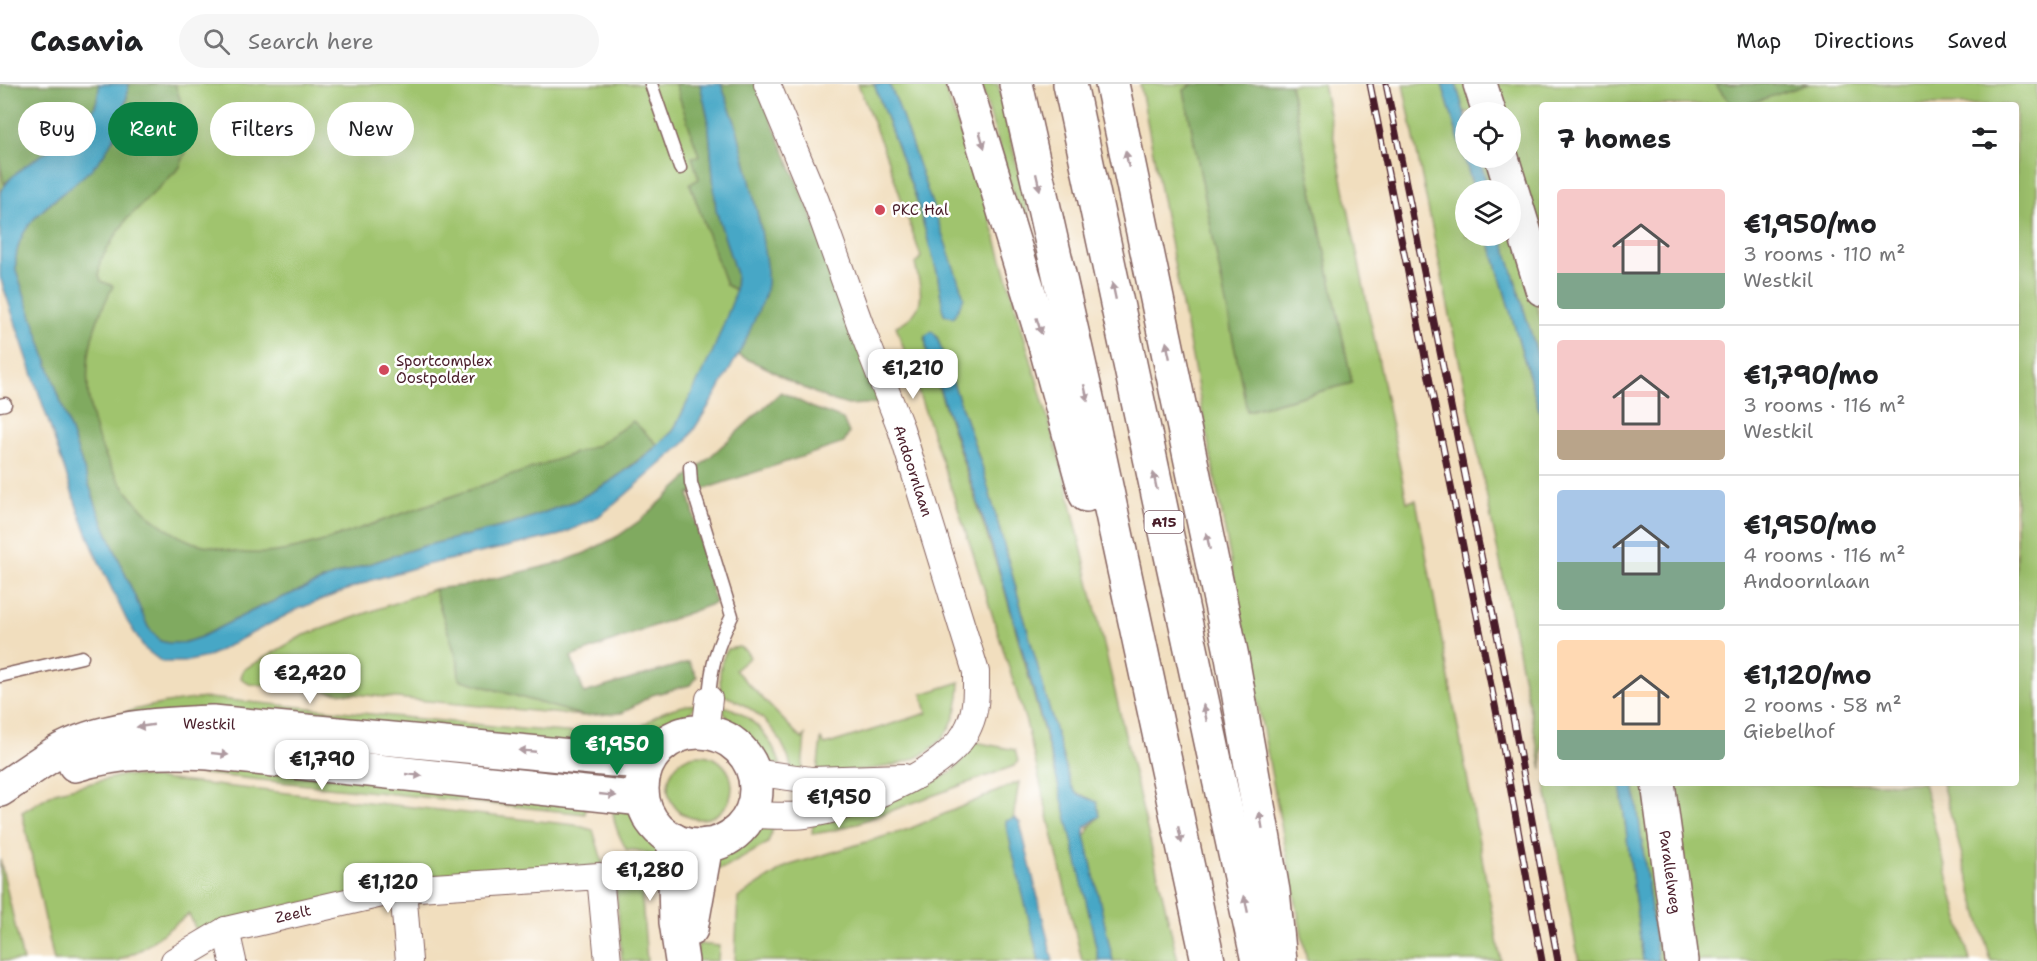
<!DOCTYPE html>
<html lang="en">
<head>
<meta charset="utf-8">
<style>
  :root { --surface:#fff; --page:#f6f6f6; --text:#202124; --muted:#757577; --line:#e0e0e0; --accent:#0b8043 }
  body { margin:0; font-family:"Shantell Sans",sans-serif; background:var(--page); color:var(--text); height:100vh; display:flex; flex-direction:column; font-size:22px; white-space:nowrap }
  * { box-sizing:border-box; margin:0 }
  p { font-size:20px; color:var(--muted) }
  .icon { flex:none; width:33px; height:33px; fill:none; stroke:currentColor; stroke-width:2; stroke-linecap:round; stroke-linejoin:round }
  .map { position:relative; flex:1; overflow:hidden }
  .panel { position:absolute; left:1539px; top:18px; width:480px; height:684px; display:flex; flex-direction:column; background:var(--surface); border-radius:6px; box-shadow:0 6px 24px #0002 }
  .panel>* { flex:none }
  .guide { position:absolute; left:18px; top:18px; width:570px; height:54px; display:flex; gap:12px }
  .tools { position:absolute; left:1455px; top:18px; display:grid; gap:12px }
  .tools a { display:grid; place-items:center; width:66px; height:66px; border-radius:50%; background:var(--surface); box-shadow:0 6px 24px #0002; font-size:30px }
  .price { position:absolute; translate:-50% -51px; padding:0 14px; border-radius:12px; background:#fff; color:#222; font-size:20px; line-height:39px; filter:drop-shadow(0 2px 3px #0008) }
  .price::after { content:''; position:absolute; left:50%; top:36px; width:18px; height:14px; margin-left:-9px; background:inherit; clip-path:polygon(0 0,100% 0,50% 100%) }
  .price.active { background:var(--accent); color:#fff }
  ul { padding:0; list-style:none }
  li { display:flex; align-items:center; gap:18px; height:150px; padding:0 18px }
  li+li { border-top:2px solid var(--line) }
  li span { display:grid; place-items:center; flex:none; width:168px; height:120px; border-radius:6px; color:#555 }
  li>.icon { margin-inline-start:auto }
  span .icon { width:72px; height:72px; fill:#fffc; stroke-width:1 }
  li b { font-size:26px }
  h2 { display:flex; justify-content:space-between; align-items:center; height:72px; padding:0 18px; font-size:26px }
  .chip { padding:0 21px; border-radius:27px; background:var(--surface); box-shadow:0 6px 24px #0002; font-size:21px; line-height:54px }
  .chip.active { background:var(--accent); color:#fff }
  header { display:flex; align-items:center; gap:36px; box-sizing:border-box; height:84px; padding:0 30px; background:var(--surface); border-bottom:2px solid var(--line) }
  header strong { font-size:28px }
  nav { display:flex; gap:33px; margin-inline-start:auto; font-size:21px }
  .search { width:420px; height:54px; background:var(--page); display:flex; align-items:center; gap:15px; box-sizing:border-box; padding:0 21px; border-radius:33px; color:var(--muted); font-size:22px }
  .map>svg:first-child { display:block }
  .green { fill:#a0c46e; stroke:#75724c; stroke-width:1.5 }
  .forest { fill:#80aa61; stroke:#656446; stroke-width:1.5 }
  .water { fill:#47a7c6; stroke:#486378; stroke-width:1.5 }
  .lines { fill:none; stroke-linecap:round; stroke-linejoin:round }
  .lane-casing { stroke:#84625e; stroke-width:15 }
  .street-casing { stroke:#84625e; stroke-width:28 }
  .secondary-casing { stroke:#84625e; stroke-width:36 }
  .highway-casing { stroke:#84625e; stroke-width:36 }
  .lane { stroke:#fff; stroke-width:12 }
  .street { stroke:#fff; stroke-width:26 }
  .secondary { stroke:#fff; stroke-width:33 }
  .highway { stroke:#fff; stroke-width:33 }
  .rail-casing { stroke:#4a1f2b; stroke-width:7 }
  .rail { stroke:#fff; stroke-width:4.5; stroke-dasharray:14; stroke-linecap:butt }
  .oneway { fill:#ae9aa0 }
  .poi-dot { fill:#d1495b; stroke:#fff; stroke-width:2 }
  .labels { text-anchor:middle; stroke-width:5; stroke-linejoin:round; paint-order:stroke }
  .shield { fill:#fff; stroke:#80626b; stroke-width:1.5 }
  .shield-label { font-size:14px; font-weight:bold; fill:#4a1f2b }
  .poi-label { font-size:15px; fill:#4a1f2b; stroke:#fff; text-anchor:start }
  .street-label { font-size:15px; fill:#4a1f2b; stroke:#fff }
</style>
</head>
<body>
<header>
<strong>Casavia</strong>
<div class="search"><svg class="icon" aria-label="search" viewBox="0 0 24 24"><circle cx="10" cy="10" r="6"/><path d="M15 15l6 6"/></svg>Search here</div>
<nav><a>Map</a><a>Directions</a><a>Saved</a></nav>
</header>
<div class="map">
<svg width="2037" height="877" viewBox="0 0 2037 877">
  <rect width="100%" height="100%" fill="#fff"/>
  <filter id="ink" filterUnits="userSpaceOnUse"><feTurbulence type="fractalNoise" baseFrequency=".0167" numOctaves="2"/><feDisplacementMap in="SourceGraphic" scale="12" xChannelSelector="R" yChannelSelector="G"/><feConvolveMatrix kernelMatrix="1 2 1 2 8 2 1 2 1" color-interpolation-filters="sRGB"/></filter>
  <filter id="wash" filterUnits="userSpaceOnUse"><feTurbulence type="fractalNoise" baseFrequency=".008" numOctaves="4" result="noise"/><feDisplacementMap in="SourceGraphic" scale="24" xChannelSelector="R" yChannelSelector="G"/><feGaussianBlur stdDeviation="1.35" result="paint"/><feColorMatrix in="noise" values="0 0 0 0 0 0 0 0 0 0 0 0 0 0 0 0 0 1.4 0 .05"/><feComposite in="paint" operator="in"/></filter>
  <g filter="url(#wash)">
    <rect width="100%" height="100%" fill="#f1debe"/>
    <g class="green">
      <polygon points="0,0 711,0 784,181 705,284 673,347 658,361 651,354 252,508 121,507 0,152"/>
      <path d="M858 0H874L916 114 937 188 944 231 954 233 897 18 889 0H943L985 117 1064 390 1178 877H1113L1085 754 1089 744 1100 732 1097 718 1075 708 1070 699 982 382 937 253 925 252 927 268 1003 500 1074 757 1099 877H1082L1026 638 971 463 896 242C928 227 922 209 915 180L921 173 889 79Z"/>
      <polygon points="981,0 998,0 1045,203 1041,204"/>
      <polygon points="1140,0 1193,0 1184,6 1248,327 1352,299 1290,0 1323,0 1407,418 1416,416 1501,877 1307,877"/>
      <polygon points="1403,0 1442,0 1474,106 1466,106 1466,152 1488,152 1542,336 1542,685"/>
      <polygon points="1456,0 1470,0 1478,28 1466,28 1465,32"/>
      <polygon points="1492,0 2037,0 2037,877 1991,877 1942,699 2016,699 2016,21 1542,21 1542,167 1511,62 1510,28 1501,28"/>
      <polygon points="1478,74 1491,74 1501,106 1488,106"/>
      <polygon points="1511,136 1542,240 1542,286 1502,152 1510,152"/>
      <polygon points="434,505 458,578 459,595 584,632 249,600 241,594 243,586 302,552"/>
      <path d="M739 563 746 567 750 573 735 586 802 655 805 651 802 687 792 686C783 649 760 625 723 611 718 598 719 577 728 565Z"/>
      <path d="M960 598C959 686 883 685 817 689L821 655 825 661 927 629 922 610Z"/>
      <path d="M208 614 523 645 594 650 592 665 92 639C130 625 167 617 208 614Z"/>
      <path d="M696 620C686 638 676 638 660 648 646 657 639 664 622 666 641 638 662 623 696 620Z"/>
      <path d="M720 621C750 628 772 653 781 682L763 677 753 664 732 643Z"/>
      <polygon points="975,658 1015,666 1018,677 1014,682 852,741 831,747 812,750 813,739 909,708 941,694 952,688 965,673"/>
      <circle cx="700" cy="703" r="32"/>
      <polygon points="134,675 587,716 585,730 138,683"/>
      <polygon points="124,691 575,741 593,746 603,780 198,851 189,830 142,865 117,877 54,877 22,728 55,708"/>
      <polygon points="1019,698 1012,742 1039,877 735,877 738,814 787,782 909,745"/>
      <polygon points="1545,699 1620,699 1643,877 1579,877"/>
      <polygon points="1634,699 1647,699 1671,877 1658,877"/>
      <polygon points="1668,699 1923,699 1970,877 1693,877"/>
      <polygon points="817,702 857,705 815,721"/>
      <path d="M613 719 638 731 659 760 662 779C650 772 642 764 627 766 618 751 612 737 613 719Z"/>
      <polygon points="775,739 768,759 725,784 709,786 719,768 752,746"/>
      <polygon points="0,775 23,877 0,877"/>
      <polygon points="628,785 640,791 647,877 622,877 615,792"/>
      <polygon points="698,860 719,862 718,877 696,877"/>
    </g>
    <g class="forest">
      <path d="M0 0H99C100 49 36 72 4 100L0 80Z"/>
      <path d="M129 0H175L192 52 180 83 127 135 114 154 100 177 99 191 101 197 113 202C102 224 92 246 89 271 79 345 121 429 192 458 201 461 211 462 219 464 228 466 237 469 246 469 274 471 300 464 327 456L598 361 633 337 658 361 608 399 575 417 513 440 420 463 333 492 258 524 201 553 183 559H168L160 557 148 543 98 427 16 186C12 149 32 136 57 114 73 99 99 74 112 57 124 42 126 19 129 0Z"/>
      <polygon points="675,0 700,0 708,34 716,126 736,190 735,206 726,201 690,100 699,95 692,73 699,72"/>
      <polygon points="721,0 756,0 843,207 881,319 848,321 828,315 791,298 769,285 738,271 765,211 761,146 736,41"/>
      <polygon points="1193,0 1290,0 1352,299 1247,327 1184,6"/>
      <polygon points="1715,0 1809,0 1745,21 1732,21"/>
      <polygon points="781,308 811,323 843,335 849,349 844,359 689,410 715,519 571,573 584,609 689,578 697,593 690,601 652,611 622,629 584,632 459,595 458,578 434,505 468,501 559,479 585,469 618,452 642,435"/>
    </g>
    <g class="water">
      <path d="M99 0H129C125 28 117 54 99 77 69 112 11 132 16 186L98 427 148 543 160 557 168 559H183L201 553 258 524 333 492 420 463 513 440 575 417 608 399 647 371 673 347 713 267 733 216 735 206 736 190 716 126 708 34 700 0H721L736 41 748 88 761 146 767 187V200L765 211 745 258 715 312 686 358 616 419 595 435 560 451 421 482 372 496 298 525 207 573 184 578H162L145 565 127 537 98 476 78 426 0 193V110C19 67 100 60 99 0Z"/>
      <polygon points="874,0 889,0 897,18 964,213 954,233 944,231 937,188 916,114"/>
      <polygon points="1442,0 1456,0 1465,31 1466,74 1479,74 1489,106 1474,106"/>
      <polygon points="1488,152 1502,152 1542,286 1542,336"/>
      <path d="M932 247 937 253 982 382 1070 699 1076 709 1097 718 1100 732 1085 743 1084 747 1113 877H1099C1073 750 1040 626 1004 502 981 423 953 345 927 268L925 252Z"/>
      <polygon points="1620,699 1634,699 1658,877 1643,877"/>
      <polygon points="1015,734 1020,739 1053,877 1039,877 1006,741 1006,737"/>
    </g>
  </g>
  <g filter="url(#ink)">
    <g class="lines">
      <g class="lane-casing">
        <g id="lane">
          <polyline points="651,0 680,84"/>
          <polyline points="0,321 5,320"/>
          <path d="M690 383 691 399 732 532C717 562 711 580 709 615"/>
          <polyline points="0,592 82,573"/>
        </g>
      </g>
      <g class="street-casing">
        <g id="street">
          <polyline points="705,648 709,615"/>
          <polyline points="753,688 811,696 904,693"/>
          <path d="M749 731C768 731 786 733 805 731 851 726 950 688 969 642 977 625 976 606 976 588L901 345 861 243 816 117 767 0"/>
          <polyline points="403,805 409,877"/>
          <polyline points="226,846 233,877"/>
          <polyline points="174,877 226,846 403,805 600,792 608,877"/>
        </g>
      </g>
      <g class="secondary-casing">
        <g id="secondary">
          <polyline points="1480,0 1489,28"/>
          <polyline points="1502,74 1542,205"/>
          <circle cx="699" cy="705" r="57"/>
          <path d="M75 681C120 667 163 667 209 669L642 715"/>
          <polyline points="1658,699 1682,877"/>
          <path d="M0 706C18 694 36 681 54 670 102 642 160 640 213 638L613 676 648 678"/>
          <polyline points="674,756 676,838 682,877"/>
          <polyline points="691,845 706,761"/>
        </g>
      </g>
      <g class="highway-casing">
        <g id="highway">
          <polyline points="965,0 1045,261 1086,411"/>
          <polyline points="1016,0 1089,323 1208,877"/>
          <polyline points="1070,0 1258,877"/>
          <polyline points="1112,0 1232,573 1273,807 1280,877"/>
        </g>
      </g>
      <use href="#lane" class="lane"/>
      <use href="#street" class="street"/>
      <use href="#secondary" class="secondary"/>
      <use href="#highway" class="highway"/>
      <g class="rail-casing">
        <g id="rail">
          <polyline points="1370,0 1497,631 1542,877"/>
          <polyline points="1386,0 1504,585 1558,877"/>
        </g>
      </g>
      <use href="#rail" class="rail"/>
    </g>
    <defs><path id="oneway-solid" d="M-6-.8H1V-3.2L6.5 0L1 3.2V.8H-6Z" transform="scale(1.5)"/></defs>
    <g class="oneway">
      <use href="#oneway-solid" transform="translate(982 56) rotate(73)"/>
      <use href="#oneway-solid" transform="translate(1127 75) rotate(-102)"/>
      <use href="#oneway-solid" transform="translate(1038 98) rotate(77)"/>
      <use href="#oneway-solid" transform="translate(1114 207) rotate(-102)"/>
      <use href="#oneway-solid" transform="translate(1039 242) rotate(73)"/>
      <use href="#oneway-solid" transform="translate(1168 266) rotate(-102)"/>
      <use href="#oneway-solid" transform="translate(1086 309) rotate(77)"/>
      <use href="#oneway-solid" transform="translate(1155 397) rotate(-102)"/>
      <use href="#oneway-solid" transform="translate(1208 457) rotate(-102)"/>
      <use href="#oneway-solid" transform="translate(1205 629) rotate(-102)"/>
      <use href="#oneway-solid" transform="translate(145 642) rotate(172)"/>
      <use href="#oneway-solid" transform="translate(527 667) rotate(-175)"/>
      <use href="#oneway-solid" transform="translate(220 670) rotate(6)"/>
      <use href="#oneway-solid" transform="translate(414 691) rotate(6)"/>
      <use href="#oneway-solid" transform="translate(608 711) rotate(6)"/>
      <use href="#oneway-solid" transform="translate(1261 736) rotate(-100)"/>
      <use href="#oneway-solid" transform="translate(1180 751) rotate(78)"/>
      <use href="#oneway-solid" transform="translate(1246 820) rotate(-102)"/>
    </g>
  </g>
  <g class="poi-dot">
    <circle cx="880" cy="126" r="6"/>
    <circle cx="384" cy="286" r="6"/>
  </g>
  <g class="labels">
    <rect class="shield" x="1144.5" y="427" width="39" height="22" rx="4.5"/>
    <g class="shield-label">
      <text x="1164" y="443">A15</text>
    </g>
    <g class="poi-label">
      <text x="892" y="131">PKC Hal</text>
      <text x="396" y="282">Sportcomplex<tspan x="396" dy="17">Oostpolder</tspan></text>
    </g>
    <g class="street-label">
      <text transform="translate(913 387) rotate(72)" y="5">Andoornlaan</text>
      <text transform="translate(209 640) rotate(1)" y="5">Westkil</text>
      <text transform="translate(1670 788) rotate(82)" y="5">Parallelweg</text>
      <text transform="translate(293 830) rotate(-13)" y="5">Zeelt</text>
    </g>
  </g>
</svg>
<div class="tools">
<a><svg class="icon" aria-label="locate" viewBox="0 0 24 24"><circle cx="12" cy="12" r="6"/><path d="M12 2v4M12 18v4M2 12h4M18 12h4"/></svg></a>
<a><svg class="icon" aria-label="layers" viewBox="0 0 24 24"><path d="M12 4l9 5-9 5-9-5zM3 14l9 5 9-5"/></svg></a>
</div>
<b class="price" style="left:913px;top:316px">€1,210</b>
<b class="price" style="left:310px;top:621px">€2,420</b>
<b class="price active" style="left:617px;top:692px">€1,950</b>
<b class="price" style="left:322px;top:707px">€1,790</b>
<b class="price" style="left:839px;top:745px">€1,950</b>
<b class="price" style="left:650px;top:818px">€1,280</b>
<b class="price" style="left:388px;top:830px">€1,120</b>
<div class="guide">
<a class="chip">Buy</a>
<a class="chip active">Rent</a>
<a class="chip">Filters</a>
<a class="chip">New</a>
</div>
<section class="panel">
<h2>7 homes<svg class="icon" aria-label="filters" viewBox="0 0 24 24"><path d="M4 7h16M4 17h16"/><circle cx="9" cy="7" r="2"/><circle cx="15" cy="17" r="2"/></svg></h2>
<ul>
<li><span style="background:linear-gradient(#f6c9c9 70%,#7fa58c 0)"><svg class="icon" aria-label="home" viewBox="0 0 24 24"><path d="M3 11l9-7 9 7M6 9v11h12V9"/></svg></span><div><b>€1,950/mo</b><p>3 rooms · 110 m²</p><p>Westkil</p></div></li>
<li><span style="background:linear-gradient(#f6c9c9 75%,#b9a48a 0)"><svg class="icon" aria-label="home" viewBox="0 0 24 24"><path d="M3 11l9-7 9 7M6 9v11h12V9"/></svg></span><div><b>€1,790/mo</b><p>3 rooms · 116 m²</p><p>Westkil</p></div></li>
<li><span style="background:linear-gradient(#a9c7e8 60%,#7fa58c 0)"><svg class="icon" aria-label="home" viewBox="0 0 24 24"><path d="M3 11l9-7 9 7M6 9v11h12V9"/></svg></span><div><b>€1,950/mo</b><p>4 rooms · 116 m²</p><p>Andoornlaan</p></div></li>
<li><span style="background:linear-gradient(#ffd9b3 75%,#7fa58c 0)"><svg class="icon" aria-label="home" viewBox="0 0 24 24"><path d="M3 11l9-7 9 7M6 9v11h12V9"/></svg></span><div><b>€1,120/mo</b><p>2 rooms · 58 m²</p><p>Giebelhof</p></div></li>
</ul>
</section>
</div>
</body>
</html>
